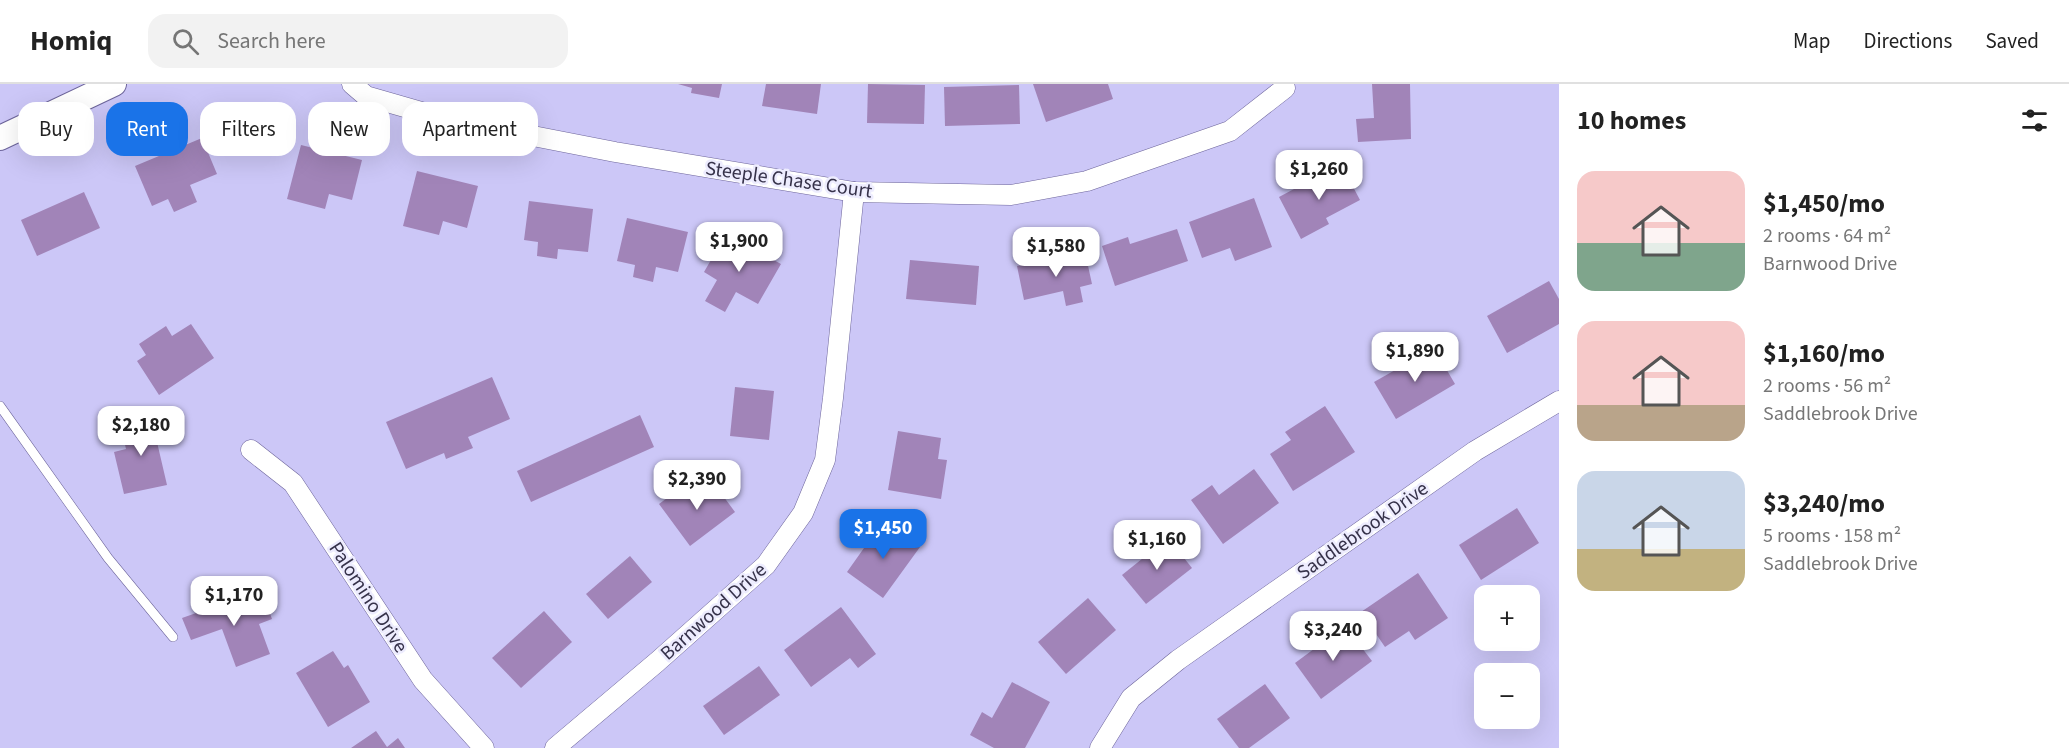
<!DOCTYPE html>
<html lang="en">
<head>
<meta charset="utf-8">
<style>
  :root { --surface:#fff; --page:#f2f2f2; --text:#222; --muted:#767676; --line:#e0e0e0; --accent:#1a73e8 }
  body { margin:0; font-family:"Source Sans 3",sans-serif; background:var(--page); color:var(--text); height:100vh; display:flex; flex-direction:column; font-size:22px; white-space:nowrap }
  * { box-sizing:border-box; margin:0 }
  p { font-size:20px; color:var(--muted) }
  .icon { flex:none; width:33px; height:33px; fill:none; stroke:currentColor; stroke-width:2; stroke-linecap:round; stroke-linejoin:round }
  .map { position:relative; flex:1; overflow:hidden }
  .details { display:flex; flex-direction:column; background:var(--surface); width:510px }
  .details>* { flex:none }
  .guide { position:absolute; left:18px; top:18px; width:570px; height:54px; display:flex; gap:12px }
  .tools { position:absolute; left:1474px; top:501px; display:grid; gap:12px }
  .tools a { display:grid; place-items:center; width:66px; height:66px; border-radius:12px; background:var(--surface); box-shadow:0 6px 24px #0002; font-size:30px }
  .price { position:absolute; translate:-50% -51px; padding:0 14px; border-radius:12px; background:#fff; color:#222; font-size:20px; line-height:39px; filter:drop-shadow(0 2px 3px #0008) }
  .price::after { content:''; position:absolute; left:50%; top:36px; width:18px; height:14px; margin-left:-9px; background:inherit; clip-path:polygon(0 0,100% 0,50% 100%) }
  .price.current { background:var(--accent); color:#fff }
  ul { padding:0; list-style:none }
  li { display:flex; align-items:center; gap:18px; height:150px; padding:0 18px }
  li span { display:grid; place-items:center; flex:none; width:168px; height:120px; border-radius:18px; color:#555 }
  li>.icon { margin-inline-start:auto }
  span .icon { width:72px; height:72px; fill:#fffc; stroke-width:1 }
  li b { font-size:26px }
  h2 { display:flex; justify-content:space-between; align-items:center; height:72px; padding:0 18px; font-size:26px }
  .tag { padding:0 21px; border-radius:18px; background:var(--surface); box-shadow:0 6px 24px #0002; font-size:21px; line-height:54px }
  .tag.current { background:var(--accent); color:#fff }
  header { display:flex; align-items:center; gap:36px; box-sizing:border-box; height:84px; padding:0 30px; background:var(--surface); border-bottom:2px solid var(--line) }
  header strong { font-size:28px }
  nav { display:flex; gap:33px; margin-inline-start:auto; font-size:21px }
  .search { width:420px; height:54px; background:var(--page); display:flex; align-items:center; gap:15px; box-sizing:border-box; padding:0 21px; border-radius:18px; color:var(--muted); font-size:22px }
  main { display:flex; flex:1; min-height:0 }
  .map>svg:first-child { display:block }
  .building { fill:#a184b8 }
  .lines { fill:none; stroke-linecap:round; stroke-linejoin:round }
  .service-casing { stroke:#6d659b; stroke-width:10 }
  .minor-casing { stroke:#6d659b; stroke-width:21 }
  .tertiary-casing { stroke:#6d659b; stroke-width:26 }
  .service { stroke:#fff; stroke-width:9 }
  .minor { stroke:#fff; stroke-width:20 }
  .tertiary { stroke:#fff; stroke-width:24 }
  .labels { text-anchor:middle; stroke-width:5; stroke-linejoin:round; paint-order:stroke }
  .street-label { font-size:20px; fill:#36324a; stroke:#edecfe }
</style>
</head>
<body>
<header>
<strong>Homiq</strong>
<div class="search"><svg class="icon" aria-label="search" viewBox="0 0 24 24"><circle cx="10" cy="10" r="6"/><path d="M15 15l6 6"/></svg>Search here</div>
<nav><a>Map</a><a>Directions</a><a>Saved</a></nav>
</header>
<main>
<div class="map">
<svg width="1559" height="664" viewBox="0 0 1559 664">
  <rect width="100%" height="100%" fill="#ccc7f7"/>
  <g class="building">
    <polygon points="678,0 722,0 719,14 691,9 692,4"/>
    <polygon points="766,0 821,0 817,30 762,22"/>
    <polygon points="868,0 925,1 924,40 867,39"/>
    <polygon points="1033,0 1108,0 1113,15 1046,38"/>
    <polygon points="1372,0 1410,0 1411,55 1358,58 1356,35 1374,34"/>
    <polygon points="1019,1 1020,40 945,42 944,3"/>
    <polygon points="202,54 217,90 190,101 197,118 174,128 168,115 152,122 135,82"/>
    <polygon points="301,61 362,76 352,116 329,110 325,125 287,115"/>
    <polygon points="1341,80 1360,116 1326,134 1329,140 1301,155 1279,113"/>
    <polygon points="417,87 478,102 467,144 443,137 439,151 403,142"/>
    <polygon points="84,108 100,144 37,172 21,136"/>
    <polygon points="1254,114 1272,163 1235,177 1230,164 1202,174 1189,138"/>
    <polygon points="529,117 593,125 588,168 558,165 557,175 537,172 538,158 524,156"/>
    <polygon points="627,134 688,148 678,188 656,183 653,198 633,193 635,181 617,177"/>
    <polygon points="1177,145 1188,177 1115,202 1102,162 1128,153 1130,160"/>
    <polygon points="726,150 781,180 758,220 736,208 725,228 705,217 717,196 704,188"/>
    <polygon points="1085,168 1092,200 1080,203 1083,218 1066,222 1063,207 1024,216 1017,182"/>
    <polygon points="910,176 979,182 976,221 906,215"/>
    <polygon points="1549,197 1559,215 1559,240 1507,269 1487,232"/>
    <polygon points="191,240 214,274 159,311 137,277 146,271 139,260 166,242 172,252"/>
    <polygon points="1434,264 1455,300 1396,335 1374,298"/>
    <polygon points="492,293 510,335 468,353 473,364 446,375 444,369 406,385 386,338"/>
    <polygon points="735,303 774,307 769,356 730,352"/>
    <polygon points="1325,322 1355,368 1293,407 1270,370 1291,356 1285,348"/>
    <polygon points="150,328 167,401 124,410 114,368 126,365 123,352 133,350 129,333"/>
    <polygon points="640,331 654,363 531,418 517,387"/>
    <polygon points="898,347 941,354 938,375 947,376 941,415 888,406"/>
    <polygon points="1254,385 1279,419 1223,460 1191,416 1212,401 1219,411"/>
    <polygon points="712,397 735,428 690,462 659,420 687,399 695,410"/>
    <polygon points="1517,424 1539,459 1481,496 1459,461"/>
    <polygon points="881,440 895,451 898,447 920,463 883,514 847,488"/>
    <polygon points="1168,454 1192,484 1146,520 1122,491"/>
    <polygon points="630,472 652,498 608,535 586,510"/>
    <polygon points="1418,489 1448,534 1415,556 1409,547 1385,563 1361,528"/>
    <polygon points="250,510 254,520 265,516 272,535 259,540 270,570 236,583 222,545 191,556 182,534"/>
    <polygon points="1088,514 1116,546 1066,590 1038,558"/>
    <polygon points="841,523 876,570 858,584 850,574 811,603 784,566"/>
    <polygon points="544,527 572,558 521,604 492,574"/>
    <polygon points="1345,542 1372,577 1321,615 1295,579"/>
    <polygon points="333,567 344,584 348,581 370,618 328,643 296,589"/>
    <polygon points="759,582 780,611 724,651 703,622"/>
    <polygon points="1012,598 1050,618 1025,664 994,664 970,651 982,628 992,634"/>
    <polygon points="1265,600 1290,634 1249,664 1239,664 1217,635"/>
    <polygon points="376,647 387,663 398,654 405,664 351,664"/>
  </g>
  <g class="lines">
    <g class="service-casing">
      <polyline id="service" points="0,322 108,474 173,553"/>
    </g>
    <g class="minor-casing">
      <g id="minor">
        <polyline points="352,0 366,12 446,35 615,68 854,108 1011,111 1087,97 1230,47 1285,4"/>
        <polyline points="251,366 293,399 423,596 484,664"/>
        <polyline points="555,664 657,578 766,481 803,429 825,376 833,314 854,108"/>
        <polyline points="1100,664 1131,614 1178,576 1475,367 1559,317"/>
      </g>
    </g>
    <g class="tertiary-casing">
      <polyline id="tertiary" points="0,54 114,0"/>
    </g>
    <use href="#service" class="service"/>
    <use href="#minor" class="minor"/>
    <use href="#tertiary" class="tertiary"/>
  </g>
  <g class="labels">
    <g class="street-label">
      <text transform="translate(789 95) rotate(8)" y="7">Steeple Chase Court</text>
      <text transform="translate(1362 446) rotate(-35)" y="7">Saddlebrook Drive</text>
      <text transform="translate(369 513) rotate(57)" y="7">Palomino Drive</text>
      <text transform="translate(713 527) rotate(-42)" y="7">Barnwood Drive</text>
    </g>
  </g>
</svg>
<div class="tools">
<a>+</a>
<a>−</a>
</div>
<b class="price" style="left:1319px;top:117px">$1,260</b>
<b class="price" style="left:739px;top:189px">$1,900</b>
<b class="price" style="left:1056px;top:194px">$1,580</b>
<b class="price" style="left:1415px;top:299px">$1,890</b>
<b class="price" style="left:141px;top:373px">$2,180</b>
<b class="price" style="left:697px;top:427px">$2,390</b>
<b class="price current" style="left:883px;top:476px">$1,450</b>
<b class="price" style="left:1157px;top:487px">$1,160</b>
<b class="price" style="left:234px;top:543px">$1,170</b>
<b class="price" style="left:1333px;top:578px">$3,240</b>
<div class="guide">
<a class="tag">Buy</a>
<a class="tag current">Rent</a>
<a class="tag">Filters</a>
<a class="tag">New</a>
<a class="tag">Apartment</a>
</div>
</div>
<section class="details">
<h2>10 homes<svg class="icon" aria-label="filters" viewBox="0 0 24 24"><path d="M4 7h16M4 17h16"/><circle cx="9" cy="7" r="2"/><circle cx="15" cy="17" r="2"/></svg></h2>
<ul>
<li><span style="background:linear-gradient(#f6c9c9 60%,#7fa58c 0)"><svg class="icon" aria-label="home" viewBox="0 0 24 24"><path d="M3 11l9-7 9 7M6 9v11h12V9"/></svg></span><div><b>$1,450/mo</b><p>2 rooms · 64 m²</p><p>Barnwood Drive</p></div></li>
<li><span style="background:linear-gradient(#f6c9c9 70%,#b9a48a 0)"><svg class="icon" aria-label="home" viewBox="0 0 24 24"><path d="M3 11l9-7 9 7M6 9v11h12V9"/></svg></span><div><b>$1,160/mo</b><p>2 rooms · 56 m²</p><p>Saddlebrook Drive</p></div></li>
<li><span style="background:linear-gradient(#c9d6e8 65%,#c2b280 0)"><svg class="icon" aria-label="home" viewBox="0 0 24 24"><path d="M3 11l9-7 9 7M6 9v11h12V9"/></svg></span><div><b>$3,240/mo</b><p>5 rooms · 158 m²</p><p>Saddlebrook Drive</p></div></li>
</ul>
</section>
</main>
</body>
</html>
